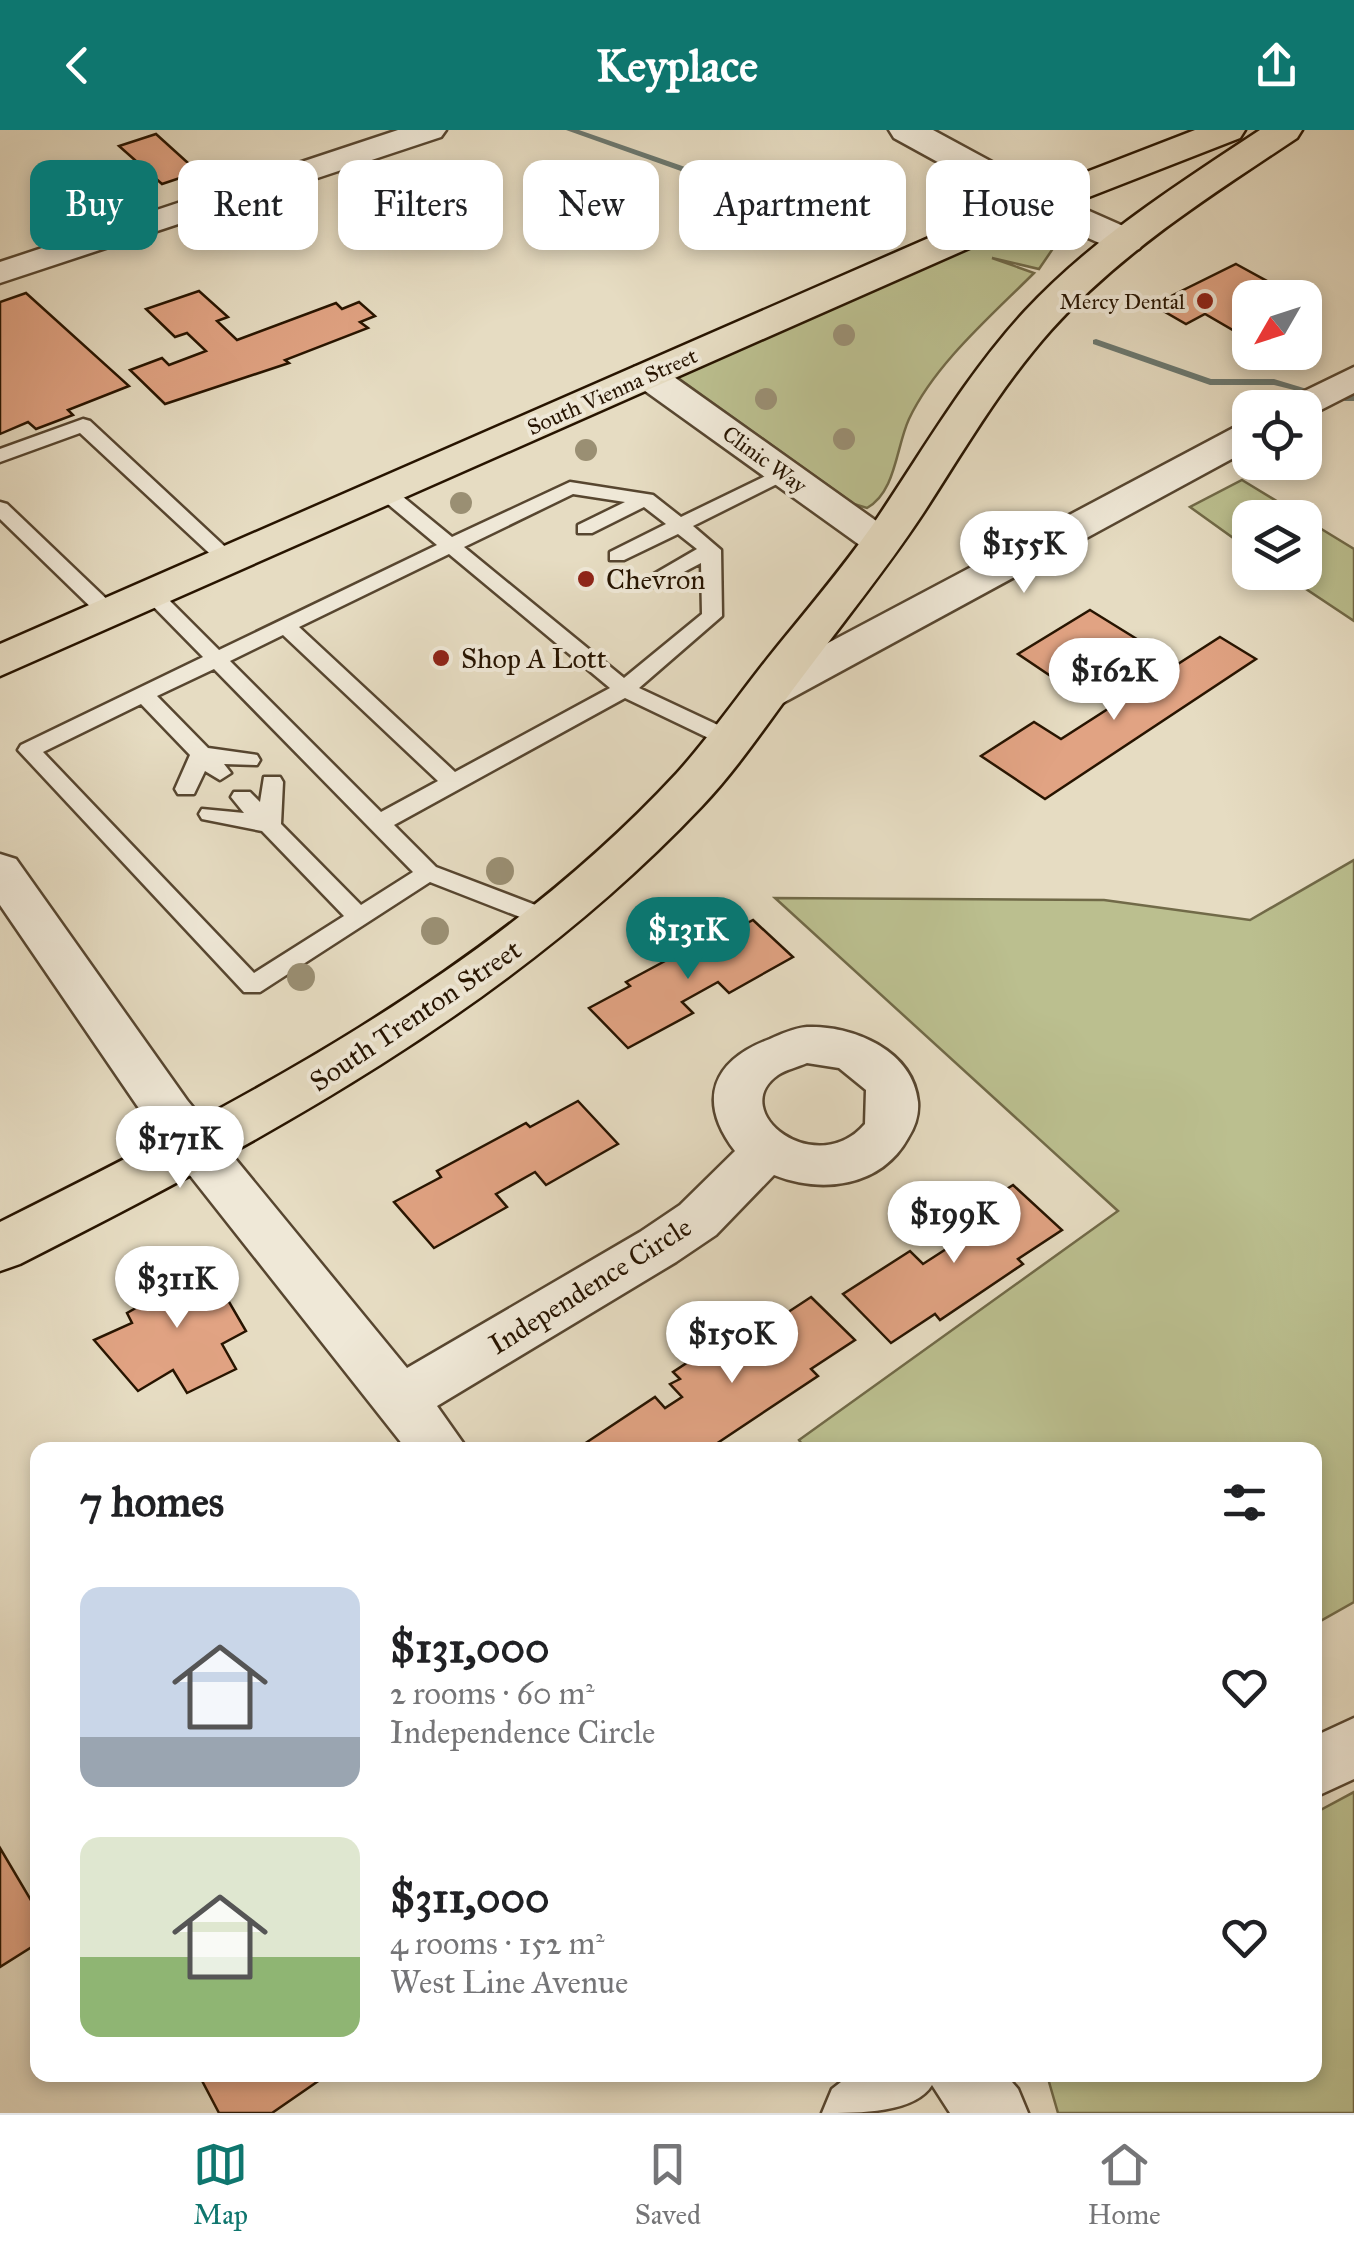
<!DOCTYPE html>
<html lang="en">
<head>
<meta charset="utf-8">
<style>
  :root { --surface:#fff; --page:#f6f6f6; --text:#202124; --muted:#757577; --line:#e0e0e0; --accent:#0f766e }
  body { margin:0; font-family:"IM FELL Great Primer",serif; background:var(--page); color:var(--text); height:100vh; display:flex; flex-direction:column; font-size:38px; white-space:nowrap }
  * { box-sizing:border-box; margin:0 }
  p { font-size:32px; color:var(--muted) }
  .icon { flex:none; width:55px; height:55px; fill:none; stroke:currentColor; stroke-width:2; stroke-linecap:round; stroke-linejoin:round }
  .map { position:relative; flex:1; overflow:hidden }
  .side { position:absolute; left:30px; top:1312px; width:1292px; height:640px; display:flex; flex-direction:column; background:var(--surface); border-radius:20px; box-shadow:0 5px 15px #0003 }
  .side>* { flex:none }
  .guide { position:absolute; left:30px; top:30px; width:1295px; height:90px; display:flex; gap:20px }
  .needle { width:65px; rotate:231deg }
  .controls { position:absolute; left:1232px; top:150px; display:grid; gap:20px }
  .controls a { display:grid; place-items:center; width:90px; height:90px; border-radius:20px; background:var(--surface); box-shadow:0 5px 15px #0003; font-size:50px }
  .price { position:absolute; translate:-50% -85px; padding:0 22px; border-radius:35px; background:#fff; color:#222; font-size:32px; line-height:65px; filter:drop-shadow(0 2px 5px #0008) }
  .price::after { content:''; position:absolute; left:50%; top:60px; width:30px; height:22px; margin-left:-15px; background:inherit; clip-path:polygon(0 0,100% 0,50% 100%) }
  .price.selected { background:var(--accent); color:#fff }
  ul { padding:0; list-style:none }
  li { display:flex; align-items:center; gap:30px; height:250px; padding:0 50px }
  li span { display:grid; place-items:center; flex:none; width:280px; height:200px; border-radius:20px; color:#555 }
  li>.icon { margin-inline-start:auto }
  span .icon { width:120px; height:120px; fill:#fffc; stroke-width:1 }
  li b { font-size:42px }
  h2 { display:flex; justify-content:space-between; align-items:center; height:120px; padding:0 50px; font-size:42px }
  .tag { padding:0 35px; border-radius:20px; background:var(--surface); box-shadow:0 5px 15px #0003; font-size:35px; line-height:90px }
  .tag.selected { background:var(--accent); color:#fff }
  header { display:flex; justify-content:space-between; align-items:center; height:130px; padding:0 50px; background:var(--accent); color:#fff; font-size:45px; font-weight:800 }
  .menu { display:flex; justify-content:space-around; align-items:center; height:140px; border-top:2px solid var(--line); background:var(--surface); font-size:28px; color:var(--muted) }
  .menu a { display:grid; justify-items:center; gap:5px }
  .menu .selected { color:var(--accent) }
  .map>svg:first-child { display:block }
  .green { fill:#bbbf8f; stroke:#716a48; stroke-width:2.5 }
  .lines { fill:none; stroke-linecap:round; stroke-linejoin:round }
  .stream { fill:#6b7870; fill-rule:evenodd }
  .building { fill:#e1a383; stroke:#271400; stroke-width:2.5 }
  .service-casing { stroke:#574630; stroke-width:5 }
  .minor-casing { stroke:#574630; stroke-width:5 }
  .tertiary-casing { stroke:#574630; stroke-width:5 }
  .trunk-casing { stroke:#271400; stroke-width:5 }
  .service { fill:#efe8d7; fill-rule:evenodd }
  .minor { fill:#efe8d7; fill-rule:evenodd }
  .tertiary { fill:#efe8d7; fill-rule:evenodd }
  .trunk { fill:#e6dcc2; fill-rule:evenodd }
  .tree { fill:#9a8f73 }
  .poi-dot { fill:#8f2418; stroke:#efe8d7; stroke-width:4 }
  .labels { text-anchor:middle; stroke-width:8; stroke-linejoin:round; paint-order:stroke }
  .far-poi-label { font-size:22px; fill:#271400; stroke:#efe8d7; text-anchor:end }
  .far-street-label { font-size:22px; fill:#271400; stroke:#efe8d7 }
  .poi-label { font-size:28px; fill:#271400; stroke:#efe8d7; text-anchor:start }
  .street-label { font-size:28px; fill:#271400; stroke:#efe8d7 }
</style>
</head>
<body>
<header><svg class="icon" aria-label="back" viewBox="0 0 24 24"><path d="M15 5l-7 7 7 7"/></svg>Keyplace<svg class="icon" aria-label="share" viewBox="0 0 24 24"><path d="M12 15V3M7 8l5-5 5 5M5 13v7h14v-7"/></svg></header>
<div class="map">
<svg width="1354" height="1983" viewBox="0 0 1354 1983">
  <rect width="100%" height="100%" fill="#e6dcc2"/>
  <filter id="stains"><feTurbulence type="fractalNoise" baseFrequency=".002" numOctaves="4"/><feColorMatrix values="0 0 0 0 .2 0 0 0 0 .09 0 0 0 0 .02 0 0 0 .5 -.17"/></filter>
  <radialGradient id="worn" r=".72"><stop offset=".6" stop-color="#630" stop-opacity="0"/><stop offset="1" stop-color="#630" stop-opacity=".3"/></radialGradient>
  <g class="green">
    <path d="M1026 92 1053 99 1054 117 1039 139 992 128 1034 143C991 186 935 234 909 289 896 317 896 362 867 378L854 374 678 248 677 245Z"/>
    <polygon points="1242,350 1303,387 1250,388 1250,420 1190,377"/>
    <polygon points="1305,389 1354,419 1354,491 1282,443 1305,442"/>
    <polygon points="1354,730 1354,1472 1315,1494 1315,1320 806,1320 799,1310 1118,1081 775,768 1104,770 1250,790"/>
    <polygon points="1354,1662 1354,1983 1058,1983 1047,1945 1315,1945 1315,1683"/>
  </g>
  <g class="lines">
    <g class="stream">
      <polygon points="566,0 579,0 754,61 836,107 828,109 748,65"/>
      <polygon points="1096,209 1211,249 1274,249 1307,259 1302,262 1274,255 1210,255 1093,214 1093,210"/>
      <polygon points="1354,265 1354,271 1345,271 1340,268 1345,265"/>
    </g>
  </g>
  <g class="building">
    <polygon points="156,4 198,42 162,54 119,16"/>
    <polygon points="1236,134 1298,168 1250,168 1250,210 1205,184 1186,194 1153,175"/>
    <polygon points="199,161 228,187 217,191 237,210 336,173 342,179 359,172 375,186 360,192 368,198 285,230 289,233 165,274 130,240 162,228 169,235 206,221 187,203 175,207 146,179"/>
    <polygon points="26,163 129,256 68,280 73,285 36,299 28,292 0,304 0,172"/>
    <polygon points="1090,480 1140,511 1067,557 1018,524"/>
    <polygon points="1220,507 1256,529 1045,669 981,626 1034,592 1061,609"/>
    <polygon points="753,790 793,827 729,863 718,852 682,872 693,883 628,918 589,878 630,856 626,852 706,809 710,813"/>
    <polygon points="578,971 618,1014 546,1055 535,1042 496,1064 507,1077 434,1118 394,1072 441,1047 437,1041 526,993 530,997"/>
    <polygon points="1013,1055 1062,1100 1018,1129 1023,1134 940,1190 935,1184 891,1213 843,1164 910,1121 923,1134 960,1110 947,1097"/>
    <polygon points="200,1122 246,1201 222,1214 236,1239 187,1263 173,1240 138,1261 94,1210 132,1193 127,1183 159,1165 155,1150"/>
    <polygon points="811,1167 855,1210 811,1239 818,1246 707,1320 578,1318 655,1267 665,1278 682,1267 670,1254 680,1249 673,1242 702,1223 712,1234 727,1224 734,1230 749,1221 741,1213"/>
    <polygon points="0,1718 38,1782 38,1813 0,1837"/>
    <polygon points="199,1945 327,1945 272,1983 219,1983"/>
  </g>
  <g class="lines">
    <g class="service-casing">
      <g id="service">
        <polygon points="83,289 90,291 235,426 235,434 221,434 80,303 0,332 0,319"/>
        <path d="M784 337 791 339V347L693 396 721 420 722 486 639 558 737 604 740 609 737 614H721L625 568 394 695 436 737 559 784 563 790 559 796H543L430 752 260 862H244L18 620 21 615 203 527 145 468V460H159L219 520 437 415 377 365V357H391L452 407 570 352 653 365 681 387ZM573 364 625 372 578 395V403H592L644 377 666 394 610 422V430H624L678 404 697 419 642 451 652 457 659 455 701 433 702 484 624 548 464 417ZM449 424 610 558 455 642 299 497ZM283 505 438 651 381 682 230 531ZM214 539 413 742 361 775 281 694 283 652 280 647H264L260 672 250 662H234L231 667 244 683 202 679 199 684 202 689 262 701 344 786 254 843 43 622 141 574 190 625 175 659 178 664H194L205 641 220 650 231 643 224 634 257 635 260 630 257 625 208 618 157 566Z"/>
        <polygon points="0,372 7,374 116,478 116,488 102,488 0,389"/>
      </g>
    </g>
    <g class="minor-casing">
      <g id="minor">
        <polygon points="398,0 446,0 441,7 0,153 0,132"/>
        <polygon points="647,234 660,237 896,405 902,413 896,421 882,425 868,421 634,253 629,245 634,237"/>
        <polygon points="1354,237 1354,263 1305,288 1305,278 1281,278 1286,270"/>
        <polygon points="1250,293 1250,319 779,575 764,579 749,575 743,565 749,555 1237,296"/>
        <path d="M0 724 16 729 187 970 407 1238 640 1102 680 1075 735 1021C696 970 713 930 770 909 781 904 794 898 807 897 852 895 913 920 918 972 919 985 915 997 908 1008 881 1057 822 1064 774 1045L716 1105 676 1132 437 1276 468 1320H407L151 996 0 775ZM807 933 839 938 866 960 865 994C816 1051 726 981 778 945 785 940 798 937 807 933Z"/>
        <polygon points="1354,1588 1354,1649 1315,1667 1315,1606"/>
        <path d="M850 1945H1006L1018 1959 1028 1983H950L932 1955C915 1983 860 1983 822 1983L832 1959Z"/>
      </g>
    </g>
    <g class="tertiary-casing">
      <polygon id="tertiary" points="889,0 933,0 1053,65 1139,103 1145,111 1139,119 1126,122 1113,119 1027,81 894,8"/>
    </g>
    <g class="trunk-casing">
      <g id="trunk">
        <polygon points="1195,0 1245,0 1240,8 1053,81 0,546 0,514 1027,65"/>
        <path d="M1260 0H1302L1297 8C1210 66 1121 122 1051 200 1001 256 963 322 922 385 885 441 843 492 803 546 770 589 740 636 702 676 510 879 266 1009 20 1134L0 1141V1092C242 971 491 844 677 643 711 605 740 563 772 523 806 481 841 440 872 396 921 324 965 246 1025 181 1093 108 1177 55 1260 0Z"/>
      </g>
    </g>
    <use href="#service" class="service"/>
    <use href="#minor" class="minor"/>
    <use href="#tertiary" class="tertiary"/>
    <use href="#trunk" class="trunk"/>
  </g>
  <g class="tree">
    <circle cx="844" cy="205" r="11"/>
    <circle cx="766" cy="269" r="11"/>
    <circle cx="844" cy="309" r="11"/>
    <circle cx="586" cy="320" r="11"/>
    <circle cx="461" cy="373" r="11"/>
    <circle cx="500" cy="741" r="14"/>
    <circle cx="435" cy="801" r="14"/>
    <circle cx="301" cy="847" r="14"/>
  </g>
  <g class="poi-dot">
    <circle cx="1205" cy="171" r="10"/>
    <circle cx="586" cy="449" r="10"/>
    <circle cx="441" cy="528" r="10"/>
  </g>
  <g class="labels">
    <g class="far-poi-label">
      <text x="1185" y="179">Mercy Dental</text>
    </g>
    <g class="far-street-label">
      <text transform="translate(612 261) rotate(-24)" y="8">South Vienna Street</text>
      <text transform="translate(765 329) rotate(36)" y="8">Clinic Way</text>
    </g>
    <g class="poi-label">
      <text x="606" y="459">Chevron</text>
      <text x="461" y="538">Shop A Lott</text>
    </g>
    <g class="street-label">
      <text transform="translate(415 885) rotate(-34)" y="10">South Trenton Street</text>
      <text transform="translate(590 1155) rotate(-32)" y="10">Independence Circle</text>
    </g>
  </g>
  <rect width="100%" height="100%" filter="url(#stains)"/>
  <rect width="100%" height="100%" fill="url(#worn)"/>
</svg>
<div class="controls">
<a><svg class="needle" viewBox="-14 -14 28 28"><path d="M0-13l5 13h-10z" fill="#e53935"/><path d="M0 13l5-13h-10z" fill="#757577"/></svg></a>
<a><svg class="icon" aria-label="locate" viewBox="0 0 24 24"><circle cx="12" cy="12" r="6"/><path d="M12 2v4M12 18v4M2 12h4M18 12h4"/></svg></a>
<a><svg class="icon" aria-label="layers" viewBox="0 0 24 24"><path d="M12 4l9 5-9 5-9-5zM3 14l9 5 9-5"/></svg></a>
</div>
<b class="price" style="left:1024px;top:466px">$155K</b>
<b class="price" style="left:1114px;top:593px">$162K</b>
<b class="price selected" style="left:688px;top:852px">$131K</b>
<b class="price" style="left:180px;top:1061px">$171K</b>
<b class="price" style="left:954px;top:1136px">$199K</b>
<b class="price" style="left:177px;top:1201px">$311K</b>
<b class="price" style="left:732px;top:1256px">$150K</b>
<div class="guide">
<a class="tag selected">Buy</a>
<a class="tag">Rent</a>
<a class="tag">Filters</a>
<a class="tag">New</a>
<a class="tag">Apartment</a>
<a class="tag">House</a>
</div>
<section class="side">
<h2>7 homes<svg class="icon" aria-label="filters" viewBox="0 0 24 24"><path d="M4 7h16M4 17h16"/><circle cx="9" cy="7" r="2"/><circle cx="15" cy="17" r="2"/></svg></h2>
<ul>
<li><span style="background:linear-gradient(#c9d6e8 75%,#9aa5b1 0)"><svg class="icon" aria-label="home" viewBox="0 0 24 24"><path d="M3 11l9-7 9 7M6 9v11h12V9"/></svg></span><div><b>$131,000</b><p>2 rooms · 60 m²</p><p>Independence Circle</p></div><svg class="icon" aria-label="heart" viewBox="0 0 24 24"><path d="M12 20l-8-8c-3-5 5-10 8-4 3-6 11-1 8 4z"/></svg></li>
<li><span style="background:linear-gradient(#dfe7d0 60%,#8fb573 0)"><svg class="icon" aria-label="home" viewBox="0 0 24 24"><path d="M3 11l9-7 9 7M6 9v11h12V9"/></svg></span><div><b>$311,000</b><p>4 rooms · 152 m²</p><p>West Line Avenue</p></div><svg class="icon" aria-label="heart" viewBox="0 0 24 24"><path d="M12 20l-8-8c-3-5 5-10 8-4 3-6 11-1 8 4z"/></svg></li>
</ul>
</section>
</div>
<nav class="menu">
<a class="selected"><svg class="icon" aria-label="map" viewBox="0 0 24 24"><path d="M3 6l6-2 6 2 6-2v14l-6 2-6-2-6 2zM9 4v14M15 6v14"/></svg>Map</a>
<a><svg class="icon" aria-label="saved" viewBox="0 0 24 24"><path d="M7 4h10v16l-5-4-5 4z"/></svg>Saved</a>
<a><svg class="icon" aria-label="home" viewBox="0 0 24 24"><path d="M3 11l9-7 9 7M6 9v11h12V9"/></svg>Home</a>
</nav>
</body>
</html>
